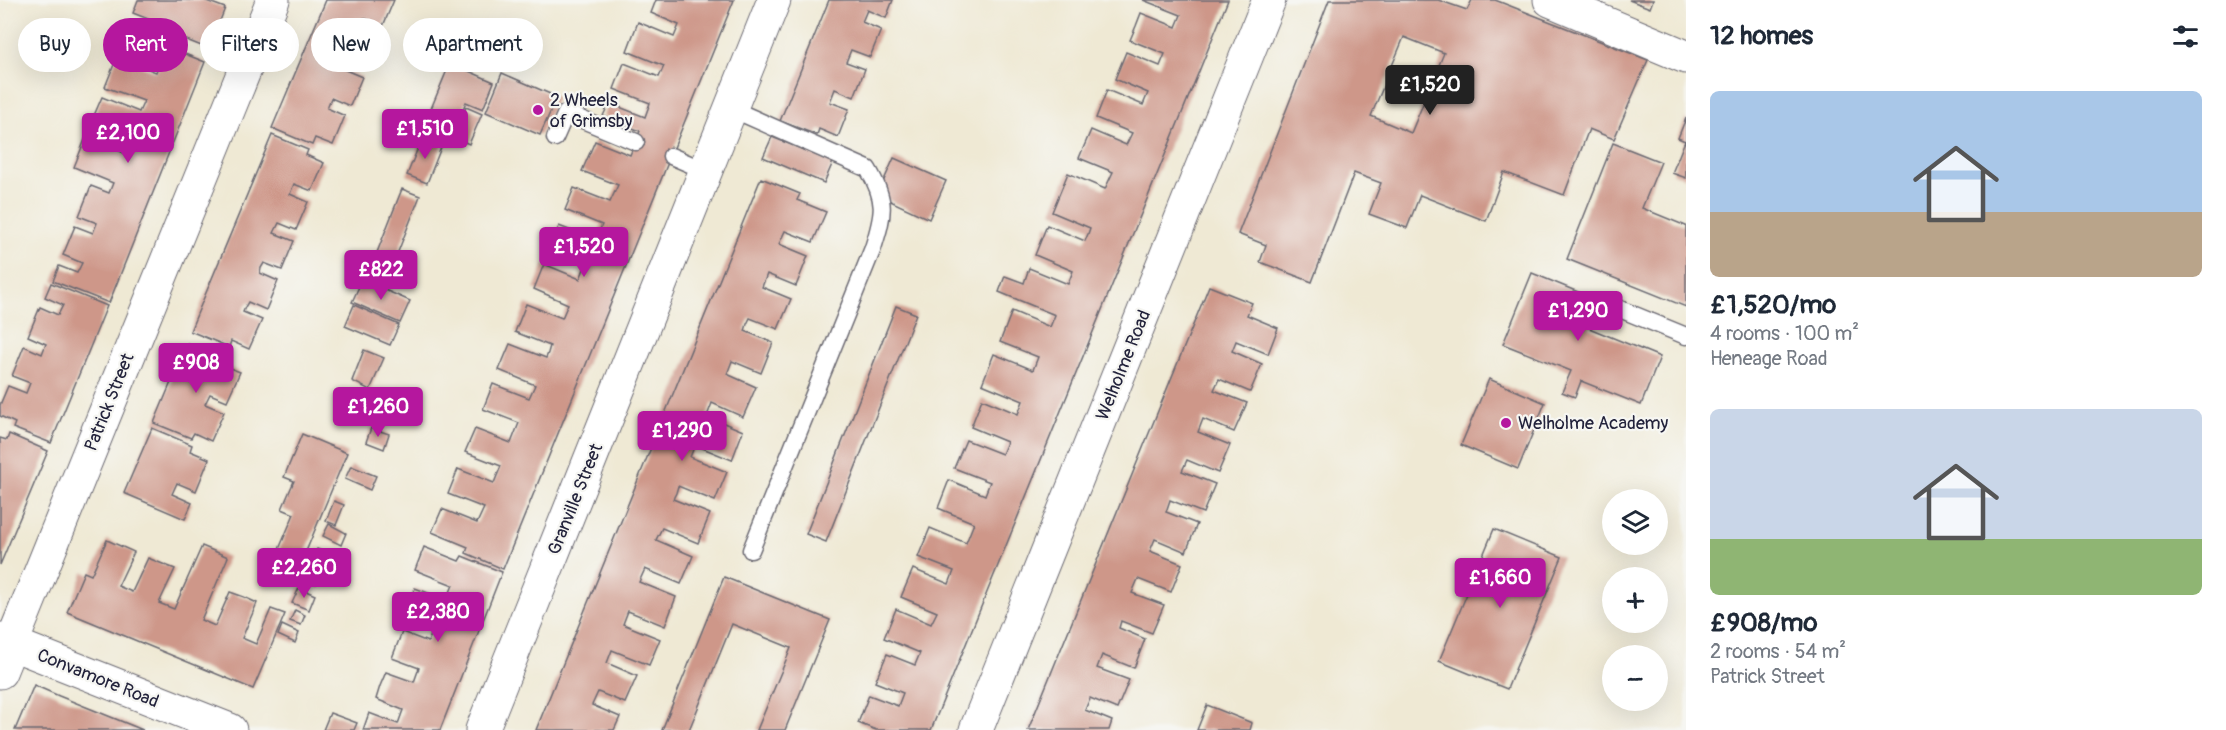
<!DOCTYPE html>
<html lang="en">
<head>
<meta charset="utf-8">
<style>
  :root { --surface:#fff; --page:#f6f6f7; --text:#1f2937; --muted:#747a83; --accent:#b5179e }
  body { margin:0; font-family:Pangolin,sans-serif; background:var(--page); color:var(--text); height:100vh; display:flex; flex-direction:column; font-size:22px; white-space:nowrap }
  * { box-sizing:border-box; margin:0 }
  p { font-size:20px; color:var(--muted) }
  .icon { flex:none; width:33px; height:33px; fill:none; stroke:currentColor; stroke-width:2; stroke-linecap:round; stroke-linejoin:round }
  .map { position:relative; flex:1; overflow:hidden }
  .details { display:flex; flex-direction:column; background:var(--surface); width:540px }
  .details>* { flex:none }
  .banner { position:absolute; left:18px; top:18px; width:570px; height:54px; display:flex; gap:12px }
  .fabs { position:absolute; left:1602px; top:489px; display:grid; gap:12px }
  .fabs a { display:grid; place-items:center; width:66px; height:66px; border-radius:50%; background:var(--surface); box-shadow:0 6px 24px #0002; font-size:30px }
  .price { position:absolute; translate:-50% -51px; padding:0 14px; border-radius:6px; background:var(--accent); color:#fff; font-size:20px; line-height:39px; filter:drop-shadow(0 2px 3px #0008) }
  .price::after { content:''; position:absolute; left:50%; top:36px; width:18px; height:14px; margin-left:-9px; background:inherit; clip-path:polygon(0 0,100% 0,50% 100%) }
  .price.current { background:#222; color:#fff }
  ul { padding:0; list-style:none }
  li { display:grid; align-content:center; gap:12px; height:318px; padding:0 24px }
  li span { display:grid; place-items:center; height:186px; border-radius:9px; color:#555 }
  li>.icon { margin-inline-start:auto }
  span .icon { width:108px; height:108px; fill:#fffc; stroke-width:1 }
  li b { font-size:26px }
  h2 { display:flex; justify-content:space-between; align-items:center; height:72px; padding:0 24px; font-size:26px }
  .pill { padding:0 21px; border-radius:27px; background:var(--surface); box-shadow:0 6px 24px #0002; font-size:21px; line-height:54px }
  .pill.current { background:var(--accent); color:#fff }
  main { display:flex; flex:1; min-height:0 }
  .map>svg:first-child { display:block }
  .building { fill:#ce9789; fill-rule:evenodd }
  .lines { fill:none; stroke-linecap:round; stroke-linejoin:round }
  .service-casing { stroke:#6a6871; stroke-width:19 }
  .minor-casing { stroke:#6a6871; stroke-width:35 }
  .service { stroke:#fff; stroke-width:16 }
  .minor { stroke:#fff; stroke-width:33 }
  .poi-dot { fill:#b5179e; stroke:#f6f6f2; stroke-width:2 }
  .labels { text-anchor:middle; stroke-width:4.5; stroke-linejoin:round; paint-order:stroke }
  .poi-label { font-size:18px; fill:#22223b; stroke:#f6f6f2; text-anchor:start }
  .street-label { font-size:18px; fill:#22223b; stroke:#f6f6f2 }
</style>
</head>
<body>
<main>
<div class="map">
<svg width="1686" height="730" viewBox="0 0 1686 730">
  <rect width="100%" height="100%" fill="#f6f6f2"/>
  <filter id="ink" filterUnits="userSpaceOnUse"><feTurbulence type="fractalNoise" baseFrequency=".0167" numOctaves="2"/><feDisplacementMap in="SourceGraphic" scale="12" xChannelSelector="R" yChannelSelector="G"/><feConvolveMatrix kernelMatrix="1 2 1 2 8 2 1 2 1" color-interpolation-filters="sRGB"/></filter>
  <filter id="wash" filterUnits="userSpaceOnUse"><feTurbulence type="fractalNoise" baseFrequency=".008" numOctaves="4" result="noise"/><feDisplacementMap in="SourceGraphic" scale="24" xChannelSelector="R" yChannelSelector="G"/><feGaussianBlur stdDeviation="1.35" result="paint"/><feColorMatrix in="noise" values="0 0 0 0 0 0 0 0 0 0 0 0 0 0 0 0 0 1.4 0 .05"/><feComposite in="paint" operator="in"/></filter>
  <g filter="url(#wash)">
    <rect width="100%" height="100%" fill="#efe9d4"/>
    <g id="blocks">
      <g class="building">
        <polygon points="138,0 204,0 225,8 209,49 169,33 171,28 133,13"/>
        <polygon points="326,0 394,0 383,26 364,18 360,29 379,36 366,66 348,58 343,69 362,77 350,106 331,98 327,108 345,116 333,145 315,138 312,145 272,128"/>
        <polygon points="656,0 734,0 503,569 466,553 468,547 432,532 442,509 477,523 484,508 448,494 458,469 494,483 501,466 465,452 475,429 511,443 519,423 483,409 493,384 529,398 535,385 499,370 510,344 546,358 548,353 550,346 515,332 526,304 562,318 568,304 534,289 544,264 580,279 584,269 587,262 551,247 559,226 595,240 602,225 565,210 574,188 610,202 618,185 582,171 595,141 630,155 640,131 603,116 609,103 645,117 650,103 614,89 624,63 659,77 664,66 627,51 638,22 674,37 679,25 651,13"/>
        <polygon points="829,0 893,0 886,18 867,10 862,22 881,30 870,57 851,50 846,62 865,69 854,97 835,89 830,102 849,109 838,137 819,129 817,135 780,121"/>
        <polygon points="1143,0 1228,0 931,730 876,730 858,723 869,695 898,706 903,693 875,682 887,654 915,665 920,653 884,638 896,609 931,624 937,612 901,597 913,569 949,584 954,571 918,557 930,528 966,543 974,523 938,508 949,480 985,495 990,482 954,468 966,440 1002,454 1007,442 971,427 982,399 1018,414 1023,401 982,384 994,354 1033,370 1038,357 1000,342 1012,311 1050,327 1055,315 999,292 1005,276 1024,283 1029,268 1068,284 1073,271 1035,255 1047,225 1085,241 1088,234 1090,228 1052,212 1068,173 1105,189 1113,172 1079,158 1091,130 1126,145 1132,133 1096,118 1107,90 1143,105 1148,93 1115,79 1126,52 1160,66 1165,54 1130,40 1136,26 1141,13 1176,27 1181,15"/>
        <path d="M1329 0H1438L1467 10 1472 0H1495L1648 60 1614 139 1589 129 1564 195 1504 172 1486 221 1420 195 1407 228 1369 214 1381 183 1354 173 1312 282 1260 262 1266 245 1238 234ZM1404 37 1444 53 1411 133 1371 116Z"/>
        <polygon points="1629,0 1653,0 1650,8"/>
        <polygon points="147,39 205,62 109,303 53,281 59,266 77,273 82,263 63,255 75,226 93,233 97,223 79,216 91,186 109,193 113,183 74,167 86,137 124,153 128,142 89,127 102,97 139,112 144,101 105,87 117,57 156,72 160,61 142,54"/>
        <polygon points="450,63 494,82 483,109 466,102 450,139 423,128"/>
        <polygon points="502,73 557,97 540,135 486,112"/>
        <polygon points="466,107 482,114 469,144 454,137"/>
        <polygon points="1686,118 1686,178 1672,173 1685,141 1678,138"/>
        <polygon points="272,135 308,150 306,155 324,163 312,191 294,184 290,194 308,202 296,230 279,223 274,233 294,241 282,270 264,263 261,268 260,273 278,281 266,310 248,302 245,307 243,312 262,320 249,349 231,341 229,347 190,331"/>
        <polygon points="772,137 833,162 824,183 763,157"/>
        <polygon points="422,138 442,145 427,183 407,175"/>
        <polygon points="1613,143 1661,162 1642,208 1686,226 1686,307 1567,259"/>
        <polygon points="894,158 946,181 929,219 886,199 880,189"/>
        <polygon points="761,178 800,194 797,200 826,212 813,242 785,231 779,244 808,256 796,286 767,274 762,287 791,299 778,329 750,318 747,324 745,331 773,343 761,373 732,361 727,374 756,387 743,417 712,403 707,416 743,431 732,460 695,445 690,457 727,472 715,501 678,486 676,493 673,499 710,514 698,543 662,528 656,540 693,556 681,584 645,569 639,582 676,597 665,626 628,611 623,624 660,639 649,665 612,650 607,663 637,676 625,703 598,692 592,705 620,717 614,730 536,730"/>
        <polygon points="402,189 420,196 394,262 376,255"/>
        <polygon points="1532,273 1600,301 1589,328 1660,357 1641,405 1581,381 1575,397 1562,392 1571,371 1503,344"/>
        <polygon points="362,280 410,301 400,323 352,302"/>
        <polygon points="51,283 107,306 51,443 13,428 15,423 0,416 0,405 8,386 26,393 30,383 12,376 24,346 42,354 46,344 28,336 40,307 58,315 63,305 45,297"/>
        <polygon points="1209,286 1252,303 1247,315 1278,328 1268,354 1236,341 1232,351 1262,364 1250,392 1219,379 1214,390 1247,403 1234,432 1203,419 1198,432 1230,445 1218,473 1187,460 1182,471 1215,484 1203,513 1170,500 1166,512 1197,524 1186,552 1155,539 1150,551 1182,564 1171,592 1138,579 1132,593 1164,605 1152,633 1121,621 1119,628 1145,639 1134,668 1102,655 1097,668 1129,680 1117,709 1090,698 1085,710 1112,721 1109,730 1028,730"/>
        <polygon points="354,305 399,325 390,345 345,326"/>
        <polygon points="896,306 916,314 826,542 806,534"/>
        <polygon points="187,344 224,359 222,365 240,372 227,401 210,394 205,404 224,412 211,441 194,433 191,438 154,423"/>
        <polygon points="364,350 384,358 370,390 352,381"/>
        <polygon points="1489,379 1545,403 1518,469 1461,445"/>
        <polygon points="152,428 192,445 190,451 209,459 196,491 177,483 172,494 192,503 185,519 124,493"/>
        <polygon points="371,428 389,434 384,449 366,442"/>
        <polygon points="9,434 48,451 0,565 0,438 7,440"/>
        <polygon points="302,434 347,453 292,585 268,575 294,514 282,509 294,481 284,477"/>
        <polygon points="351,466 376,476 370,490 345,479"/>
        <polygon points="334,501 344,505 336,525 326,521"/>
        <polygon points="329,524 346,533 341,545 323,536"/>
        <polygon points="1494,529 1562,557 1507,689 1439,661"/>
        <polygon points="107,540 134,552 118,586 132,592 148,558 175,569 159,603 174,609 202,546 228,557 201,620 215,626 230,592 244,597 257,603 242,638 256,644 271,609 285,614 253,689 67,612 84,572 91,575"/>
        <polygon points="424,547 459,561 462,556 502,572 440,730 363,730 369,713 398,724 403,710 376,699 380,686 386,672 414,682 419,668 392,658 402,632 428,642 437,620 407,609 415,588 447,600 453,585 415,570"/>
        <polygon points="317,549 327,553 322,564 312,559"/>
        <polygon points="310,569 320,573 316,584 306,579"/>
        <polygon points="724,577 830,620 785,730 757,730 791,648 732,624 689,730 662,730"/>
        <polygon points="299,588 315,595 309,610 292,603"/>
        <polygon points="295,610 305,615 301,625 290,621"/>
        <polygon points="282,625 299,633 295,643 278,635"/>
        <polygon points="34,685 59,696 143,730 15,730"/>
        <polygon points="1207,705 1252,723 1250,730 1197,730"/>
        <polygon points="330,713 357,723 354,730 323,730"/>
      </g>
    </g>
  </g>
  <g filter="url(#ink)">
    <use href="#blocks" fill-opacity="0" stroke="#6a6871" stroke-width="1.5"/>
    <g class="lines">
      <g class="service-casing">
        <g id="service">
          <path d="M732 109 868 169C887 201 884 213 873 248L751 550"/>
          <polyline points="555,138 566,113 636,142"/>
          <polyline points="671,156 706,171"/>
          <polyline points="1615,307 1686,336"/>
        </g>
      </g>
      <g class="minor-casing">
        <g id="minor">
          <polyline points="1550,0 1686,57"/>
          <polyline points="0,639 230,730"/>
          <polyline points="0,672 273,0"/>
          <polyline points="482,730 774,0"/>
          <polyline points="976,730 1269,0"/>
        </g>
      </g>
      <use href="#service" class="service"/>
      <use href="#minor" class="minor"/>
    </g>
  </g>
  <g class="poi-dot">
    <circle cx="538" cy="110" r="6"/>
    <circle cx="1506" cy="423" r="6"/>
  </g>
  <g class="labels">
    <g class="poi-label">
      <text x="550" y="106">2 Wheels<tspan x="550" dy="21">of Grimsby</tspan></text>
      <text x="1518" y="429">Welholme Academy</text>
    </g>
    <g class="street-label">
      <text transform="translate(1123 365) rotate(-68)" y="6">Welholme Road</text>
      <text transform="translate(109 402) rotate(-68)" y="6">Patrick Street</text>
      <text transform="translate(575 499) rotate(-68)" y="6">Granville Street</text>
      <text transform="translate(98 678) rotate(22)" y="6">Convamore Road</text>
    </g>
  </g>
</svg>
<div class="fabs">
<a><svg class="icon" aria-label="layers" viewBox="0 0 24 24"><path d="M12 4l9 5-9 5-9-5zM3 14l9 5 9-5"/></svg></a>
<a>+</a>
<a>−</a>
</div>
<b class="price current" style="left:1430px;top:116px">£1,520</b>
<b class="price" style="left:425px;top:160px">£1,510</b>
<b class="price" style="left:128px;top:164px">£2,100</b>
<b class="price" style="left:584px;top:278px">£1,520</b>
<b class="price" style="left:381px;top:301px">£822</b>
<b class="price" style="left:1578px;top:342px">£1,290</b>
<b class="price" style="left:196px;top:394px">£908</b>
<b class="price" style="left:378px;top:438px">£1,260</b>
<b class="price" style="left:682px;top:462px">£1,290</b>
<b class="price" style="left:304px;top:599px">£2,260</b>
<b class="price" style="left:1500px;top:609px">£1,660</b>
<b class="price" style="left:438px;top:643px">£2,380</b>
<div class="banner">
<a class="pill">Buy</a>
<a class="pill current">Rent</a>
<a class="pill">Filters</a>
<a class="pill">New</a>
<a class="pill">Apartment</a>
</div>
</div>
<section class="details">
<h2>12 homes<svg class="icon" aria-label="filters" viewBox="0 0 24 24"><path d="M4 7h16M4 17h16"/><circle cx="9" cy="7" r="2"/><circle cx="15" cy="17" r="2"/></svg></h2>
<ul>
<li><span style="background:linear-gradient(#a9c7e8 65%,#b9a48a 0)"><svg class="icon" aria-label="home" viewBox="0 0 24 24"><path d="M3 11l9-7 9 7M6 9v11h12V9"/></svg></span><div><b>£1,520/mo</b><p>4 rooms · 100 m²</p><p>Heneage Road</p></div></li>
<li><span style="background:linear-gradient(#c9d6e8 70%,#8fb573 0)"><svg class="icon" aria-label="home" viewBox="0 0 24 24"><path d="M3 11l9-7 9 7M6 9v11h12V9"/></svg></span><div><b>£908/mo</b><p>2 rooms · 54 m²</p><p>Patrick Street</p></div></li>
</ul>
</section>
</main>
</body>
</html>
